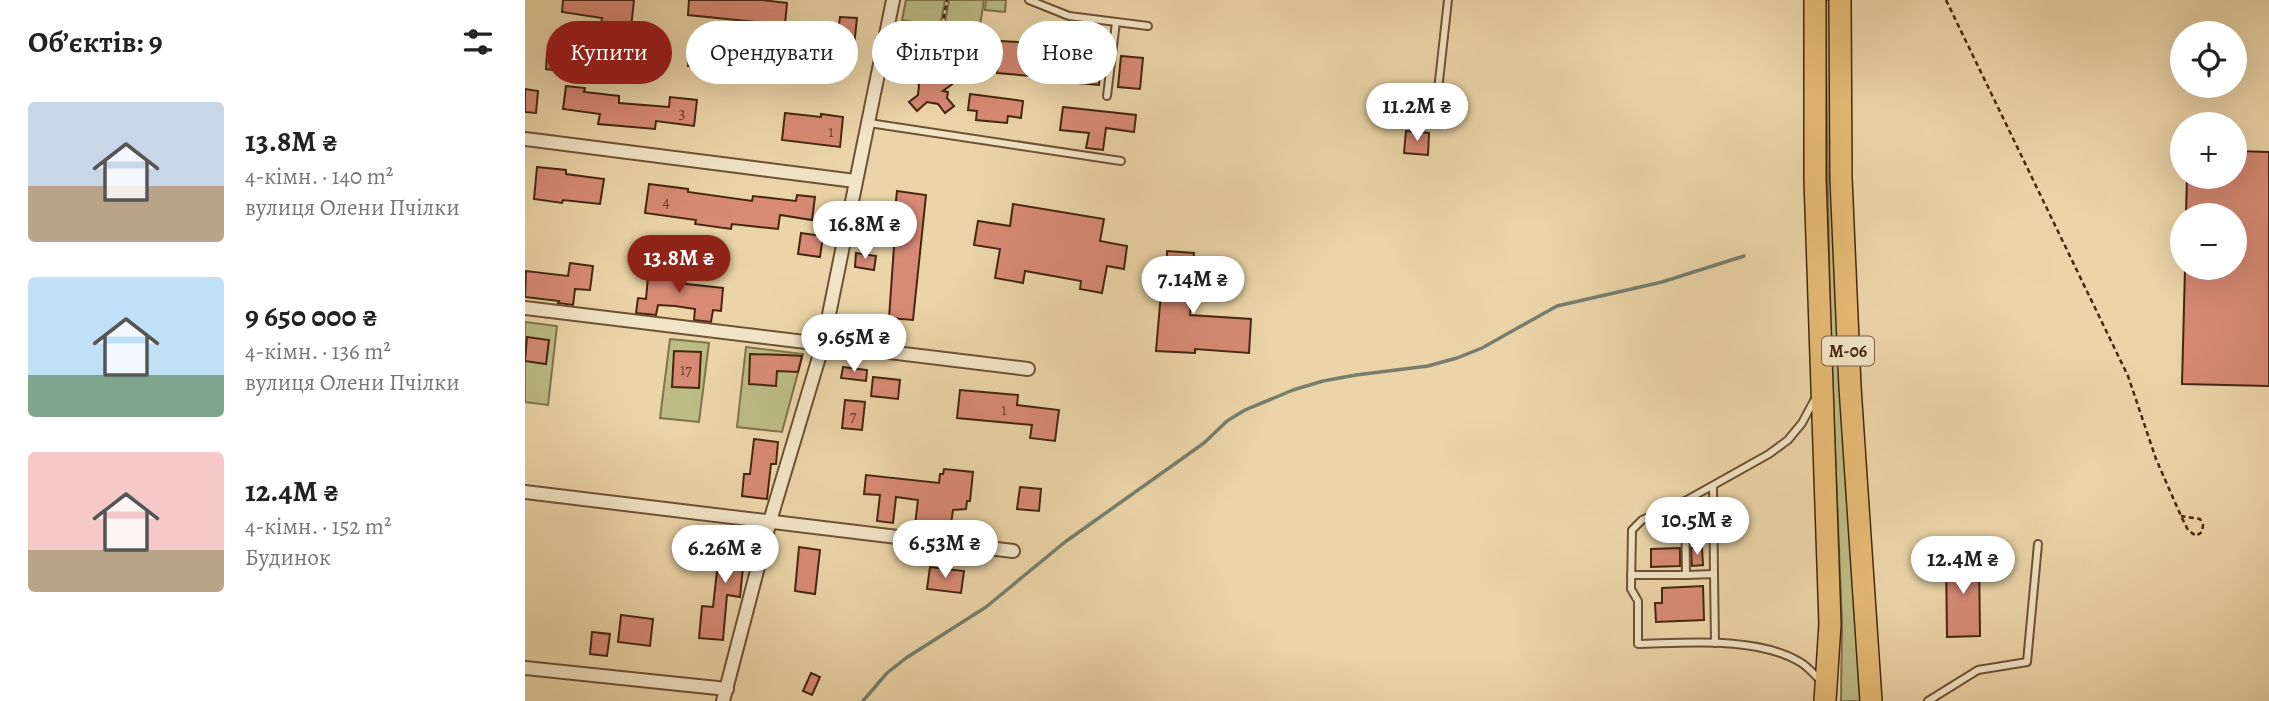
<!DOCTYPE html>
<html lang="uk">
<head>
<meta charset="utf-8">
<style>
  :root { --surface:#fff; --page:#f2f2f2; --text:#222; --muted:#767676; --accent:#8f2418 }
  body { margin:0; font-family:Alegreya,serif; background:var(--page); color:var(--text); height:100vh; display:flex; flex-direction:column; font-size:26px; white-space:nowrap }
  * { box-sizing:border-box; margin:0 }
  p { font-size:23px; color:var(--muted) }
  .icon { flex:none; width:38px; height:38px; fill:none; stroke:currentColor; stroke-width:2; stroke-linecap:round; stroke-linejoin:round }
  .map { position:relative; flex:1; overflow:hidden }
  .sheet { display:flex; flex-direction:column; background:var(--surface); width:525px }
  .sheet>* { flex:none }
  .top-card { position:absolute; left:21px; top:21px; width:665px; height:63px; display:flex; gap:14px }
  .buttons { position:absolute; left:1645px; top:21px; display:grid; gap:14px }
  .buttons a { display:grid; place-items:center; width:77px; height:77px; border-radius:50%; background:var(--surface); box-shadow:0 7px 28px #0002; font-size:35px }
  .price { position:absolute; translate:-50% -60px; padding:0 16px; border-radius:24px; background:#fff; color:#222; font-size:23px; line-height:46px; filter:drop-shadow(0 2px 4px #0008) }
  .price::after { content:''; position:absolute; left:50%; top:42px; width:21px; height:16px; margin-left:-10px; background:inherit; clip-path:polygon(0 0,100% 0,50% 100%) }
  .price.current { background:var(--accent); color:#fff }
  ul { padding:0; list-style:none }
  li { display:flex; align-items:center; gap:21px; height:175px; padding:0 28px }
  li span { display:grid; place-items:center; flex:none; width:196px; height:140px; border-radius:7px; color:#555 }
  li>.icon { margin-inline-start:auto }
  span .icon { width:84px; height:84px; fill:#fffc; stroke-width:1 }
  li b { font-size:30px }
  h2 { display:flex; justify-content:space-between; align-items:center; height:84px; padding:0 28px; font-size:30px }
  .tag { padding:0 24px; border-radius:32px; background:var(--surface); box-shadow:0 7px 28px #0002; font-size:24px; line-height:63px }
  .tag.current { background:var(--accent); color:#fff }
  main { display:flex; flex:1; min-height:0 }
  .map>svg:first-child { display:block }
  .green { fill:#bcbc85; stroke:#80724a; stroke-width:2 }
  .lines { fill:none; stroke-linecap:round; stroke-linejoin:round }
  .stream { stroke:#777e6f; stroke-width:3.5 }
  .building { fill:#d88a76; stroke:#452710; stroke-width:2 }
  .lane-casing { stroke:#6e5236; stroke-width:10 }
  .street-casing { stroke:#6e5236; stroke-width:16 }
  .highway-casing { stroke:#452710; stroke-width:24 }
  .path { stroke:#452710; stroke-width:2.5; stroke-dasharray:5 3.5; stroke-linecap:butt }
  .lane { stroke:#f2e4c6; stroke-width:6 }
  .street { stroke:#f2e4c6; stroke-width:12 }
  .highway { stroke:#e6ba74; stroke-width:21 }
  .labels { text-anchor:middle; stroke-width:6; stroke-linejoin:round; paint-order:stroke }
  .number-label { font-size:16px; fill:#6a402a }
  .shield { fill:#f2e4c6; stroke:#796047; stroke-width:2 }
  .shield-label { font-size:18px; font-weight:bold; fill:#452710 }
</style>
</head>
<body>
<main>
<section class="sheet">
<h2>Об’єктів: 9<svg class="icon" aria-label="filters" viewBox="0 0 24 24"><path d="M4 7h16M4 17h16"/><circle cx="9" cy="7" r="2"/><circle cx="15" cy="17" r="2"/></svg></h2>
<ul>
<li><span style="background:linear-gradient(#c9d6e8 60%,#b9a48a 0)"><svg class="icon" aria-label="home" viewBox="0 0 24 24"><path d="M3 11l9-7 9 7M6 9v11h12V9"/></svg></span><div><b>13.8M ₴</b><p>4-кімн. · 140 m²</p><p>вулиця Олени Пчілки</p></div></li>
<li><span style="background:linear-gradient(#bfe0f5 70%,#7fa58c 0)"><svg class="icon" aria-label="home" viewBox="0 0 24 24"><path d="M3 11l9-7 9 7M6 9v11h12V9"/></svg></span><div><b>9 650 000 ₴</b><p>4-кімн. · 136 m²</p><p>вулиця Олени Пчілки</p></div></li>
<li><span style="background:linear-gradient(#f6c9c9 70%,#b9a48a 0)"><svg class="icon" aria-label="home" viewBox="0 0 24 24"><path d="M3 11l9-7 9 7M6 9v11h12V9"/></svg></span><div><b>12.4M ₴</b><p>4-кімн. · 152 m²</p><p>Будинок</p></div></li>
</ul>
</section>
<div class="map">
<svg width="1744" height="701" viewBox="0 0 1744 701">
  <rect width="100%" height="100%" fill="#ebd5a8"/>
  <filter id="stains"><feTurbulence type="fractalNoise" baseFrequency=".00286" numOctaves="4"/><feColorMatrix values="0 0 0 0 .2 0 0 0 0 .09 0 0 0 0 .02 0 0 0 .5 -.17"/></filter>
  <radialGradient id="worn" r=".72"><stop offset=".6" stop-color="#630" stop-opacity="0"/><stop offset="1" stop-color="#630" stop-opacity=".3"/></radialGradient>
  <g class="green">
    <polygon points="381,0 420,0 415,27 377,20"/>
    <polygon points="424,0 459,0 449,64 431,62 439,31 419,28"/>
    <polygon points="461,0 481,0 480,12 460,10"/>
    <polygon points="1300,0 1309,0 1315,321 1335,701 1316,701 1317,623 1305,321"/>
    <polygon points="0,322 32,326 23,405 0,402"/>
    <polygon points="145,339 184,343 174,422 135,418"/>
    <polygon points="221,347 278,354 257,432 212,427"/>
  </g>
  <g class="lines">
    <polyline class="stream" points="338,701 362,673 381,658 461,607 540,542 679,443 702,421 720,410 768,390 798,381 831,375 903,366 932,358 957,348 1032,306 1137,282 1219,256"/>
  </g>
  <g class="building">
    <polygon points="38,0 109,0 106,28 76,25 77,18 37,12"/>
    <polygon points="164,0 236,0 262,3 260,25 163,15"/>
    <polygon points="315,17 332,18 328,56 310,54"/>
    <polygon points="411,28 435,32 437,41 432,50 408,47 409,43 379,39 381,29 411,33"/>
    <polygon points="200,38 252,45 249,72 184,64 183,69 163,66 165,47 199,51"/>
    <polygon points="475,41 528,44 527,57 555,61 556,52 577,54 574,85 553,83 553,80 472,73"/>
    <polygon points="22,54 47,57 45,72 21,69"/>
    <polygon points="596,56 618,58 615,89 593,87"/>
    <polygon points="399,68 406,78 415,79 423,73 430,82 418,91 423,92 422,98 429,106 420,113 413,104 402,102 392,111 384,102 393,95 394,85 387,76"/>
    <polygon points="41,86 60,88 59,92 94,96 94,103 144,107 145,97 172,100 169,126 131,121 130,129 73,124 75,114 38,109"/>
    <polygon points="0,89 13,91 11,113 0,112"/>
    <polygon points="445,94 498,101 496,118 483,116 482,123 451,120 452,111 443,110"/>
    <polygon points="538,107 611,115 609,132 581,128 578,150 561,148 564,133 535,130"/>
    <polygon points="902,109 912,114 912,125 902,125"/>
    <polygon points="260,113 296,117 296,114 318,117 315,147 257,140"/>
    <polygon points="881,131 904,133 903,155 879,153"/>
    <polygon points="1710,151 1744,152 1744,386 1657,384 1660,268 1710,268 1710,215 1661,215 1662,177 1710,177"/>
    <polygon points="12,167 41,170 41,174 79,179 75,204 38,200 37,203 9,199"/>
    <polygon points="124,184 163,189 163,192 227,201 228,196 271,201 272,195 290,197 287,220 255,215 253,229 207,224 206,229 170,224 171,220 120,213"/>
    <polygon points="372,191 401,195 388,320 364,318 370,232 339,228 340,216 369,220"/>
    <polygon points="488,204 579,219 575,241 602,246 599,269 582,266 577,293 555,289 556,281 500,271 498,283 470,278 475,249 449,245 453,221 485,226"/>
    <polygon points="276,233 298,236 295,257 273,254"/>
    <polygon points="642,251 669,253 665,315 726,319 724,353 670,349 670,353 631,351 639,258 642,258"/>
    <polygon points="331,253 351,256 349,270 330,267"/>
    <polygon points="45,263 68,266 65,290 50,289 48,305 33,303 34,301 0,297 1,271 43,276"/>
    <polygon points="124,266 154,269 153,283 198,288 196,311 188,310 186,322 169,320 170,309 150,306 133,305 131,315 111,313 113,298 121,299"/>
    <polygon points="2,337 24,340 21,364 0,361"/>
    <polygon points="149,351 176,352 174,388 147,387"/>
    <polygon points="225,354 260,355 277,356 273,372 252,371 251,386 224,384"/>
    <polygon points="318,367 342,370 341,381 316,378"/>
    <polygon points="348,377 375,380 373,399 346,396"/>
    <polygon points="435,390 493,395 492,405 534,410 530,441 505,438 507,425 432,418"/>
    <polygon points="320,400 340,402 337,430 317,428"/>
    <polygon points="229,439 253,442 251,464 246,464 242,499 217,496 219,474 225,474"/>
    <polygon points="419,469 448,472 445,501 442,501 441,509 428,510 426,524 407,522 406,527 390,525 393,500 371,497 368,523 352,521 355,495 339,494 341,475 414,483 415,474 418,474"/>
    <polygon points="495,487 516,489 514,511 492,509"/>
    <polygon points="199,533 225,536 223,557 219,557 215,597 202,595 198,640 174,638 177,606 188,607 192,571 195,571"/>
    <polygon points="274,547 295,550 290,594 270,591"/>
    <polygon points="1155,548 1155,566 1126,567 1126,549"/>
    <polygon points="1166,548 1177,548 1178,565 1167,566"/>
    <polygon points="1421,556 1454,556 1455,636 1422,637"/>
    <polygon points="405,567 439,571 436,593 402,589"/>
    <polygon points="1178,586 1179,620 1131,622 1130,603 1137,603 1137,588"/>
    <polygon points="96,615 128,619 125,646 93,642"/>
    <polygon points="67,632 85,634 82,656 65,654"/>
    <polygon points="286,673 295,677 287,695 278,691"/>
  </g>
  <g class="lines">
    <g class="lane-casing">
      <g id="lane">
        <polyline points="504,0 544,16 623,26"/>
        <polyline points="582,96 591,22"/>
        <polyline points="911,108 923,0"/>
        <polyline points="344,123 596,161"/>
        <polyline points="1188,486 1189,574"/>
        <path d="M1160 501 1117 520 1107 530 1106 589 1113 601V644C1162 643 1231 636 1275 662 1282 666 1289 674 1295 680"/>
        <polyline points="1106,575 1161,575"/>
        <polyline points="1190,643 1189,574 1161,575 1160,501 1244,454 1263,440 1277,423 1291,397"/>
        <polyline points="1403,701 1453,670 1502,662 1513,544"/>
      </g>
    </g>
    <g class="street-casing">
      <g id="street">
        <polyline points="0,139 330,181"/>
        <polyline points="0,308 503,369"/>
        <polyline points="0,492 488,551"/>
        <polyline points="0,668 202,689"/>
        <polyline points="198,701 245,521 298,344 368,0"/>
      </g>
    </g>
    <g class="highway-casing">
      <g id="highway">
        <polyline points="1290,0 1290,179 1305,624 1300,701"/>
        <polyline points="1315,0 1316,178 1325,387 1346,701"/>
      </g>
    </g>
    <g class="path">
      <polyline points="1421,0 1603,376 1631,459 1656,516 1663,530 1671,536 1677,532 1678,525 1675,519 1656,516"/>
      <polyline points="417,27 422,0"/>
    </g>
    <use href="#lane" class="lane"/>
    <use href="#street" class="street"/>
    <use href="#highway" class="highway"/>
  </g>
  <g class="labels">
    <g class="number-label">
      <text x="157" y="118">3</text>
      <text x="306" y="137">1</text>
      <text x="141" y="207">4</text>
      <text x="161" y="375">17</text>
      <text x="479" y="415">1</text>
      <text x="328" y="421">7</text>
    </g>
    <rect class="shield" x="1297" y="336.5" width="52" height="29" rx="5"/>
    <g class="shield-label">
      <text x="1323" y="357">М-06</text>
    </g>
  </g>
  <rect width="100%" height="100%" filter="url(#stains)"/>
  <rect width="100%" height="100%" fill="url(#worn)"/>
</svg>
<div class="buttons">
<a><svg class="icon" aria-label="locate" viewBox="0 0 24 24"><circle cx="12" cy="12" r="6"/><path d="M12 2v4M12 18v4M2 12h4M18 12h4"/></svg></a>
<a>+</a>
<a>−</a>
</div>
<b class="price" style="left:892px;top:143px">11.2M ₴</b>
<b class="price" style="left:340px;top:261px">16.8M ₴</b>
<b class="price current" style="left:154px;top:295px">13.8M ₴</b>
<b class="price" style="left:668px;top:316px">7.14M ₴</b>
<b class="price" style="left:329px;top:374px">9.65M ₴</b>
<b class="price" style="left:1172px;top:557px">10.5M ₴</b>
<b class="price" style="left:420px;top:580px">6.53M ₴</b>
<b class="price" style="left:200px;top:585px">6.26M ₴</b>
<b class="price" style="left:1438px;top:596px">12.4M ₴</b>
<div class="top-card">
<a class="tag current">Купити</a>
<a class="tag">Орендувати</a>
<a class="tag">Фільтри</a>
<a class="tag">Нове</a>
</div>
</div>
</main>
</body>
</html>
